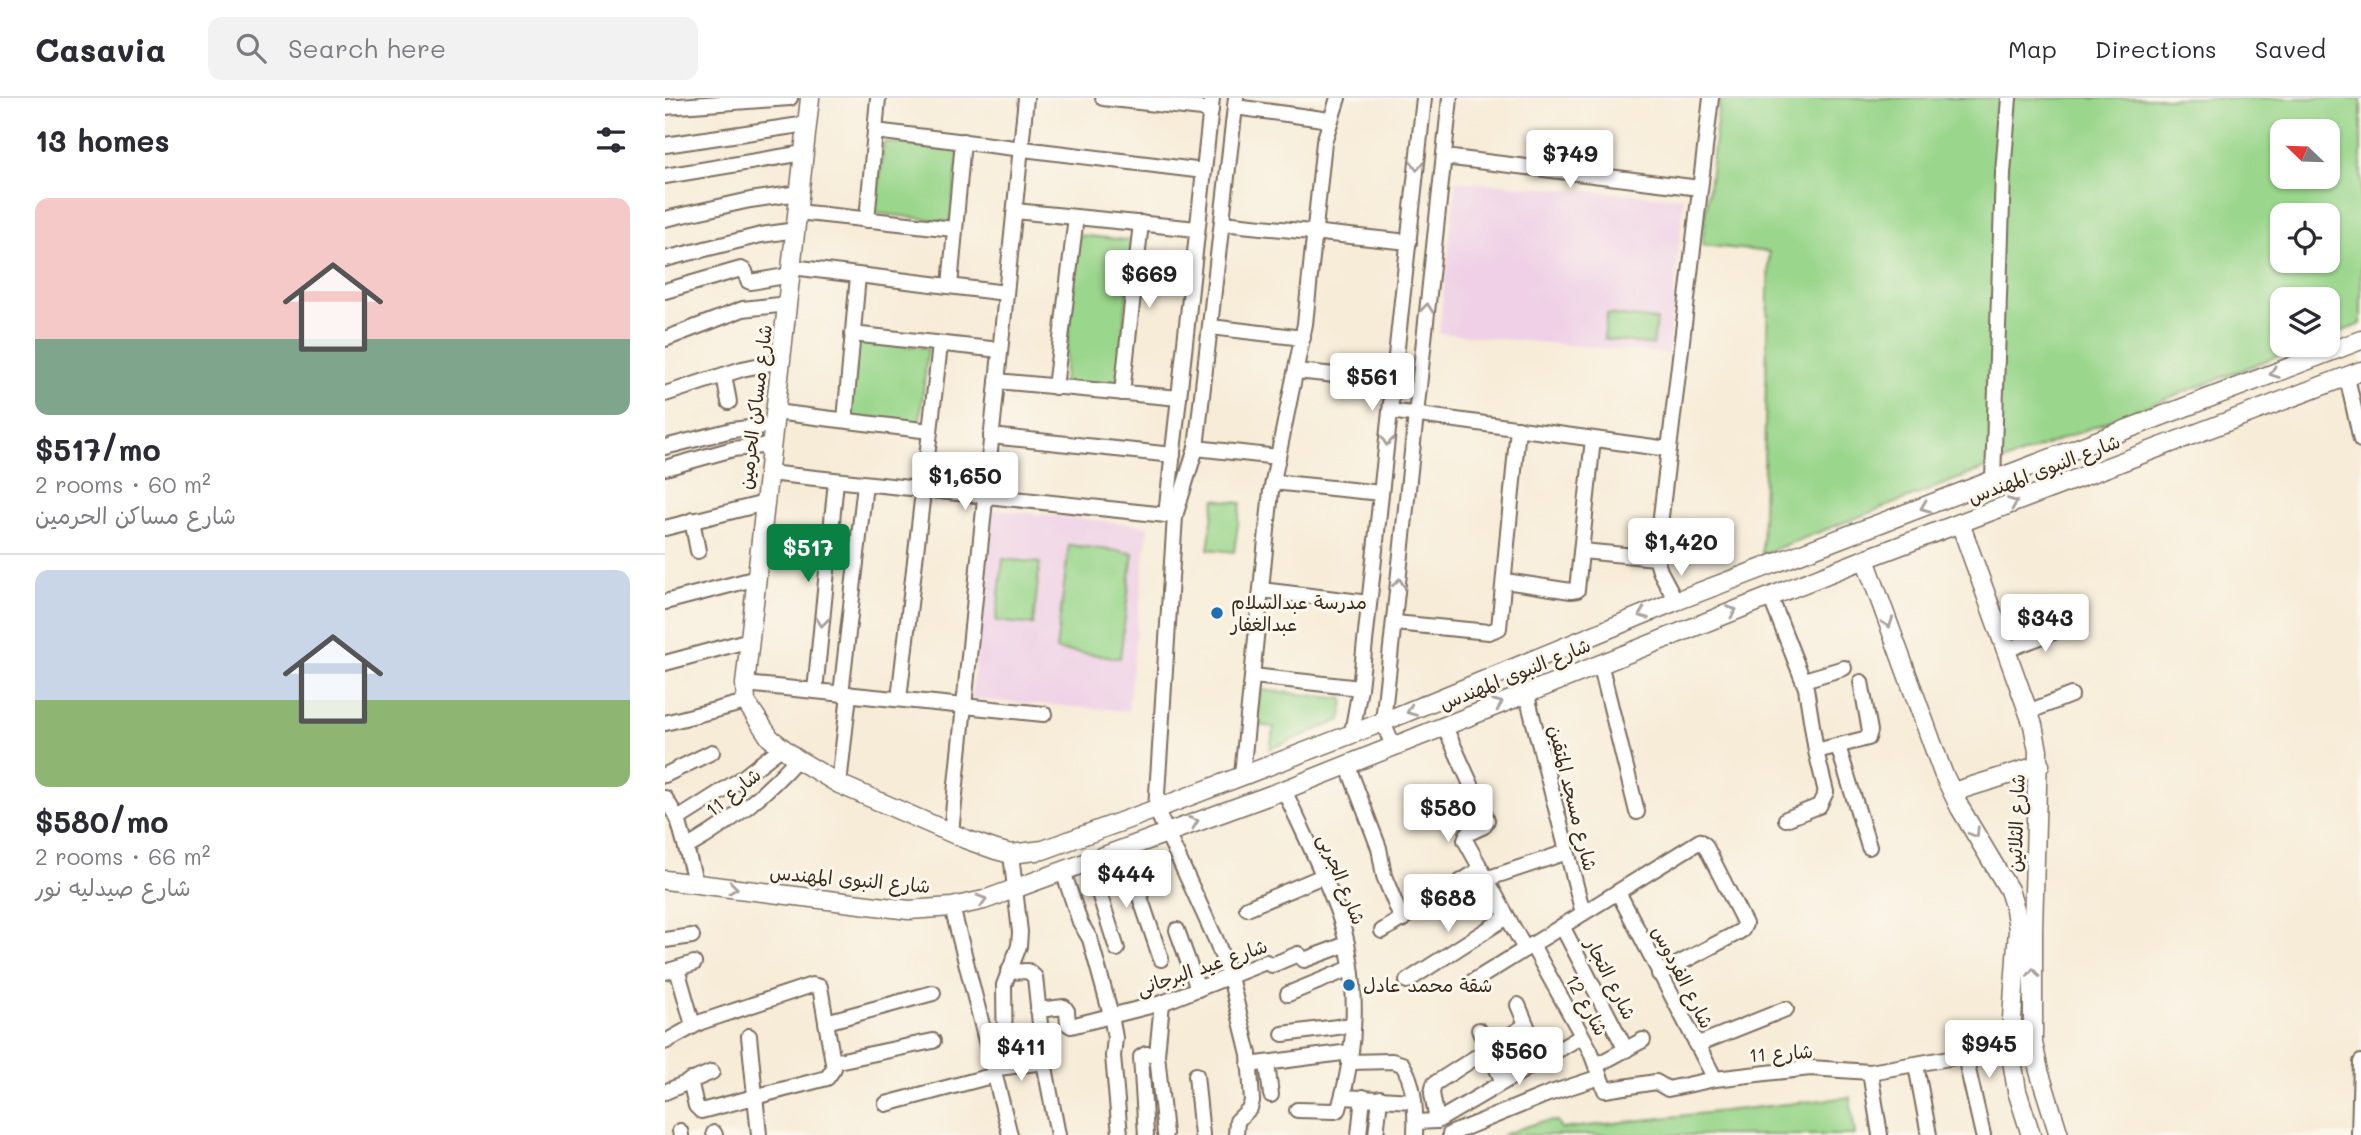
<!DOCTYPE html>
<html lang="en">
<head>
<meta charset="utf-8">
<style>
  :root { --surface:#fff; --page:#f2f2f3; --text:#2b2b33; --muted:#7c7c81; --line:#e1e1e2; --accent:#0b8043 }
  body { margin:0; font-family:Mali,"Playpen Sans Arabic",sans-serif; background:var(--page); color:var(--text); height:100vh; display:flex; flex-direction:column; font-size:26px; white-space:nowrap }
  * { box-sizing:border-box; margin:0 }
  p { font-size:23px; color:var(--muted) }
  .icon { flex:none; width:38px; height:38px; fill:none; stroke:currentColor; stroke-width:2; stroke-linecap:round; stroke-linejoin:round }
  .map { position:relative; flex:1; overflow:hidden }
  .drawer { display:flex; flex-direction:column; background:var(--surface); width:665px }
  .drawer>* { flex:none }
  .needle { width:46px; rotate:293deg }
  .fabs { position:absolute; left:1605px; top:21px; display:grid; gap:14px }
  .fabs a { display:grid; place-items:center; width:70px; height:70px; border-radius:14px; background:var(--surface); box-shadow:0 2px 5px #0004; font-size:35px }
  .price { position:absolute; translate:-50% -60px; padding:0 16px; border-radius:7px; background:#fff; color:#222; font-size:23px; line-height:46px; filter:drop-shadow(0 2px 4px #0008) }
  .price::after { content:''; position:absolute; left:50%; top:42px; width:21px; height:16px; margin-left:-10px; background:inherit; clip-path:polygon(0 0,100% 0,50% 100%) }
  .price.current { background:var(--accent); color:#fff }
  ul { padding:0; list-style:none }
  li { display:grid; align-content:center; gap:14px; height:371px; padding:0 35px }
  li+li { border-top:2px solid var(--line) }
  li span { display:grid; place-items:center; height:217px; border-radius:14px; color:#555 }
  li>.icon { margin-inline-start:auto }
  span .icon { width:126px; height:126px; fill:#fffc; stroke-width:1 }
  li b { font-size:30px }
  h2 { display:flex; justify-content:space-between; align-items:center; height:84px; padding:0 35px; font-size:30px }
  header { display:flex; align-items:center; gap:42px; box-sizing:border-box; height:98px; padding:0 35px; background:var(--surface); border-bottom:2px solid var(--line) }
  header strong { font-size:33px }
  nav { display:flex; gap:38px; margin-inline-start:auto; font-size:24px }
  .search { width:490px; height:63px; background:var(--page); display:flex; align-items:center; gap:18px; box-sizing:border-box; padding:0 24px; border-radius:14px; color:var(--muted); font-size:26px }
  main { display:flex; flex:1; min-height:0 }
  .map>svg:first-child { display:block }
  .built { fill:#efd0e6 }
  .green { fill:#9ad68b; stroke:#6a8054; stroke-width:2; fill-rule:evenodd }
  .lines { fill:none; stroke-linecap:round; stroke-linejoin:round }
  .minor-casing { stroke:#7d6e5f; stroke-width:18 }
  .tertiary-casing { stroke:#7d6e5f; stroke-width:21 }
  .minor { stroke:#fff; stroke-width:14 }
  .tertiary { stroke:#fff; stroke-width:18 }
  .oneway { stroke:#a79f9a }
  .poi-dot { fill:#1f6fb2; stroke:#fbf7ec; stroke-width:2.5 }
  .labels { text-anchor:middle; stroke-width:6; stroke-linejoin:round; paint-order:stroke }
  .street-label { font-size:19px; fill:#3b2a1e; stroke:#fbf7ec }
  .poi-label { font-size:19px; fill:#3b2a1e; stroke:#fbf7ec; text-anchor:start }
</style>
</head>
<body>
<header>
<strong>Casavia</strong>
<div class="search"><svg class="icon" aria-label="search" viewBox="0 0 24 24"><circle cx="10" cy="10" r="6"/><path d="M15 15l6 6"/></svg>Search here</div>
<nav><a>Map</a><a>Directions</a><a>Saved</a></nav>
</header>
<main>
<section class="drawer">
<h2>13 homes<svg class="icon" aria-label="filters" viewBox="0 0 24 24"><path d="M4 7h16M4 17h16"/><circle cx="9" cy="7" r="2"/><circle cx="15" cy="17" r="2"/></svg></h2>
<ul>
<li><span style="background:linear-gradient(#f6c9c9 65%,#7fa58c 0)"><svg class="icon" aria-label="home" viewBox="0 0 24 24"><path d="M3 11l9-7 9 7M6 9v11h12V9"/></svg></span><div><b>$517/mo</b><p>2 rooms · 60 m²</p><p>شارع مساكن الحرمين</p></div></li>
<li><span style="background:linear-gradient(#c9d6e8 60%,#8fb573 0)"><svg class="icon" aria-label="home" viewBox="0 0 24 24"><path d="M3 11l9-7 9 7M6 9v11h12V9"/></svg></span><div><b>$580/mo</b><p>2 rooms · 66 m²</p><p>شارع صيدليه نور</p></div></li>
</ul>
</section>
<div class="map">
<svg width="1696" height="1037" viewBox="0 0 1696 1037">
  <rect width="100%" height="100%" fill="#fbf7ec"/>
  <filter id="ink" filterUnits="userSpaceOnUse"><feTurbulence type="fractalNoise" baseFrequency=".0143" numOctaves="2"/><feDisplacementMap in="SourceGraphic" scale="14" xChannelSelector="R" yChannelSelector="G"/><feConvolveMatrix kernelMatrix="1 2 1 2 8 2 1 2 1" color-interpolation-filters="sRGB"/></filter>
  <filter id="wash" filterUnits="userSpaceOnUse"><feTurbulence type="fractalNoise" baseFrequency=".00686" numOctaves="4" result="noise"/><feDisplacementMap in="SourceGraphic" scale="28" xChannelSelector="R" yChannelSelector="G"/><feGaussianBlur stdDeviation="1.57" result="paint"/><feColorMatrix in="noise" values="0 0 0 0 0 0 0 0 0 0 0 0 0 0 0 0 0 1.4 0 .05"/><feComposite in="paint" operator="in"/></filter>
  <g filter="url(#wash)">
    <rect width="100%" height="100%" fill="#f7ecd8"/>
    <g class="built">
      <polygon points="791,83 1019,100 1003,256 774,235"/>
      <polygon points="328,411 483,428 463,613 306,601"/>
    </g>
    <g class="green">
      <path d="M1055 0H1696V226L1663 239 1662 201H1617V247H1642L1097 456 1104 154 1037 147ZM1617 33H1662V79H1617ZM1617 117H1662V163H1617Z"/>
      <polygon points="219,44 294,53 285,124 210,115"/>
      <polygon points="414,137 468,143 452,292 398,286"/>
      <polygon points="942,216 992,222 988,247 939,241"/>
      <polygon points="190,242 263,250 254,331 181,323"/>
      <polygon points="550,401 576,405 569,454 543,451"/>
      <polygon points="404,447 468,455 455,560 391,552"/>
      <polygon points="338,461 375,465 368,527 331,523"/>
      <polygon points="595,592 679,601 676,622 605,651 609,629 591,627"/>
      <polygon points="1185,999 1190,1037 837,1037 875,1024 892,1023 896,1031"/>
    </g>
  </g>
  <g filter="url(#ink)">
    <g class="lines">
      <g class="minor-casing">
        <g id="minor">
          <polyline points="438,0 546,12"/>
          <polyline points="571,0 531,350 510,418 491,711 551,842 565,879 584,956 587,1003 585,1010 572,1023 571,1037"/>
          <polyline points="0,9 125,0"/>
          <polyline points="570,9 665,22"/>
          <polyline points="210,33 539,73"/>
          <polyline points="0,47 142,26"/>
          <polyline points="779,59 1035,90"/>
          <polyline points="0,78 139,55"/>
          <polyline points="350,113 532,131"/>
          <polyline points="133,114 289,131"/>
          <polyline points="0,121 85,102 134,95"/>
          <polyline points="202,122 213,0"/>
          <polyline points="557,125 744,144"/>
          <polyline points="0,161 96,137 131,132"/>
          <polyline points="127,169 341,195"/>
          <polyline points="285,188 298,43"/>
          <polyline points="0,193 76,171 80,173 83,183 86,184 126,177"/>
          <polyline points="546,229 638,240"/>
          <polyline points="187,236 335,252"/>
          <polyline points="0,241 78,211 123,206"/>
          <polyline points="631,273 729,283"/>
          <polyline points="59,277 64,304"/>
          <polyline points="1682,279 1696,342"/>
          <polyline points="332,283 514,300"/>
          <polyline points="390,289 411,119"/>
          <polyline points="457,295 476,125"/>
          <polyline points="0,296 77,271 115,263"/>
          <polyline points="725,313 1003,351"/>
          <polyline points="110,314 265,333"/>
          <polyline points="180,322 193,178"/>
          <polyline points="326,338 508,357"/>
          <polyline points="0,349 67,332 108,327"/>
          <polyline points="531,350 613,359"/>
          <polyline points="0,370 68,351 106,347"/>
          <polyline points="103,375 501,417"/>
          <polyline points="1328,382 1338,75 1344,0"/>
          <polyline points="608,384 716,395"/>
          <polyline points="510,418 501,417 547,0"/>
          <polyline points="27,422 33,453"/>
          <polyline points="0,430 100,405"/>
          <polyline points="917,453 991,460"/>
          <polyline points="840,483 906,493 912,492 928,341"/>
          <polyline points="596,492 704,505"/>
          <polyline points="1105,498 1141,590 1151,653 1161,694 1154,708 1121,721"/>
          <polyline points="1011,503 995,473 991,460 1046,0"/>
          <polyline points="0,504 92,480"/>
          <polyline points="730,525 824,534 834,530 853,330"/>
          <polyline points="1341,552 1407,527"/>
          <polyline points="0,565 85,542"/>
          <polyline points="935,565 972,714"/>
          <polyline points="588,578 695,590"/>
          <polyline points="1139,582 1179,570"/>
          <polyline points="80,586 379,616"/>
          <polyline points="150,593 171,383"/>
          <polyline points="861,594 918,815"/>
          <polyline points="176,596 200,386"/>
          <polyline points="234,601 275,247"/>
          <polyline points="1363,614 1406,597"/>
          <polyline points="0,625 81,604"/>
          <polyline points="779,627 822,722 819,728 802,736 800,742 860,851"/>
          <polyline points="687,635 695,590 759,0"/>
          <polyline points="728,648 718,624 785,0"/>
          <polyline points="1173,648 1204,749"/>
          <polyline points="1151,653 1203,640 1205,633 1196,584"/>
          <polyline points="682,666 714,750 719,778 737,822"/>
          <polyline points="0,677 47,654"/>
          <polyline points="577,677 606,393 640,226 659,44 673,0"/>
          <polyline points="174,686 184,596"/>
          <path d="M619 692C638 734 660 776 675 820 695 881 692 951 674 1011L670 1013 632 1012"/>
          <polyline points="0,700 13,721 31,786"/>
          <polyline points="13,721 76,681 116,650"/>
          <polyline points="286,735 361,0"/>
          <path d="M21 750C64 726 99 698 132 661"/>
          <polyline points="459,752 496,861"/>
          <polyline points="424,764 452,851"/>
          <polyline points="398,773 415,824 425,841 446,917 450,940 448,958 455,1037"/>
          <polyline points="821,781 902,754"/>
          <polyline points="953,794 1050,981"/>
          <polyline points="287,809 345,1037"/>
          <polyline points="582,810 658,778"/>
          <polyline points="897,828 961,952"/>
          <polyline points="512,832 533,891"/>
          <polyline points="717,833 816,771"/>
          <polyline points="0,842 27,838"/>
          <polyline points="867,847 925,952 940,992 991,984 1003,991 1050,981 1145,970 1205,974 1296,958 1301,963 1318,1037"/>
          <polyline points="12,871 28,927"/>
          <polyline points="0,874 29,865"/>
          <polyline points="343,874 363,873 370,879 379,964 393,1037"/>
          <polyline points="742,883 842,819"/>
          <polyline points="807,884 1035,743 1040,747 1080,826 1077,832 1072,835 994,876"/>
          <polyline points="623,896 686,870"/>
          <polyline points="497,905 492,956 500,1036"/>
          <polyline points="853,907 876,962"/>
          <polyline points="373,912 399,909 402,913 403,926 406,928 497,905 601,864 607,867 633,856 639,862 682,846"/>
          <polyline points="161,924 268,895"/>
          <polyline points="814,932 838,984"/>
          <polyline points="618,936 688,927"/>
          <polyline points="84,938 94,1037"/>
          <polyline points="0,944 36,924 147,887 155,889 169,970 162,980 36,1013 31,1008 25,982"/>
          <polyline points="1031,947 1121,911"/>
          <polyline points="168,964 268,943"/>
          <path d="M684 964 727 963 737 966C750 985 751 1015 750 1037"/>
          <polyline points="602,965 606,997"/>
          <polyline points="584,967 685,954"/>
          <polyline points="932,967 978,942"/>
          <polyline points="1251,967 1264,1037"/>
          <polyline points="340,969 339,887 354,848 355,834 346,756"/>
          <polyline points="333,970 379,964"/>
          <polyline points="1205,974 1215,1037"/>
          <polyline points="531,977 537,1037"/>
          <polyline points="0,994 47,974"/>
          <polyline points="678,999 748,1003"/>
          <polyline points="221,1006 330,977"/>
          <polyline points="772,1023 767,995 769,986 861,927"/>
          <polyline points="751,1024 772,1023 917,938"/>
          <polyline points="15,1033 16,1037"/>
          <polyline points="49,1035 50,1037"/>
          <polyline points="785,1036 883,996 935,979"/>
          <polyline points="481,1037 476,959 481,956 492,956"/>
          <polyline points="694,1037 698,999"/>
          <polyline points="711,1037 715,1000"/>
          <polyline points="1694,1037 1696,964"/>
        </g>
      </g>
      <g class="tertiary-casing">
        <g id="tertiary">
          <polyline points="145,0 80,586 81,604 105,640 132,661 174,686 300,741 331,752 346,756 378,752 491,711 718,624 1011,503 1696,242"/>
          <polyline points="1295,425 1368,627 1373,653 1368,831 1368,945 1374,973 1394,1037"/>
          <polyline points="1200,461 1278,675 1295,710 1344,792 1350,811 1353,831 1345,950 1352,993 1366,1037"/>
          <polyline points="1288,694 1375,667"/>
          <polyline points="0,782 244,812 287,809 319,802 619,692 1200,461 1696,273"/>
        </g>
      </g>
      <use href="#minor" class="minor"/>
      <use href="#tertiary" class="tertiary"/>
    </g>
    <defs><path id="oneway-chevron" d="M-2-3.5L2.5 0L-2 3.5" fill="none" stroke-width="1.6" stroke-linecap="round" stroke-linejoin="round" transform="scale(1.75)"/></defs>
    <g class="oneway">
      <use href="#oneway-chevron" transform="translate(752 68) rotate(96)"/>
      <use href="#oneway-chevron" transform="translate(762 210) rotate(-84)"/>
      <use href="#oneway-chevron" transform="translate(1609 275) rotate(160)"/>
      <use href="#oneway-chevron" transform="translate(722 343) rotate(96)"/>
      <use href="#oneway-chevron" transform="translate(1348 405) rotate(-21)"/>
      <use href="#oneway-chevron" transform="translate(1260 409) rotate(158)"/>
      <use href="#oneway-chevron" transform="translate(734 485) rotate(-84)"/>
      <use href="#oneway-chevron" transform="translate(1067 513) rotate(-21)"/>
      <use href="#oneway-chevron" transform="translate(978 516) rotate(158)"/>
      <use href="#oneway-chevron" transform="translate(157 524) rotate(96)"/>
      <use href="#oneway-chevron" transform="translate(1223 525) rotate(70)"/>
      <use href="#oneway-chevron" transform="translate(833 606) rotate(-22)"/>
      <use href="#oneway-chevron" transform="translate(746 613) rotate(157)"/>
      <use href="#oneway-chevron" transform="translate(529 724) rotate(-20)"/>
      <use href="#oneway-chevron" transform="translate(1310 735) rotate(58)"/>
      <use href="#oneway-chevron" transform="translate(68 790) rotate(7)"/>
      <use href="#oneway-chevron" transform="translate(317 802) rotate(-16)"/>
      <use href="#oneway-chevron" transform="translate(1368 875) rotate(-90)"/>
    </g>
  </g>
  <g class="poi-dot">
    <circle cx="552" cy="515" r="7"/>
    <circle cx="684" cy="887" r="7"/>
  </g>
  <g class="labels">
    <g class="street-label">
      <text transform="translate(90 309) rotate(-83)" y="7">شارع مساكن الحرمين</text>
      <text transform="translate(1379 371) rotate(-21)" y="7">شارع النبوى المهندس</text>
      <text transform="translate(850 576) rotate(-22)" y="7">شارع النبوى المهندس</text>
      <text transform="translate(68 694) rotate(-39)" y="7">شارع 11</text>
      <text transform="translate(908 700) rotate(76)" y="7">شارع مسجد المتقين</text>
      <text transform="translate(1351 725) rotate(-88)" y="7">شارع الثلاثين</text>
      <text transform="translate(185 781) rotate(5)" y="7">شارع النبوى المهندس</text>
      <text transform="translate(677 781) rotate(68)" y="7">شارع الجربى</text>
      <text transform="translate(537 869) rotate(-19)" y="7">شارع عيد البرجانى</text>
      <text transform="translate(1018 879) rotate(63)" y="7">شارع الفردوس</text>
      <text transform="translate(946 881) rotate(63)" y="7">شارع التجار</text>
      <text transform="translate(922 907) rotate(61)" y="7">شارع 12</text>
      <text transform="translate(1116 955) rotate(-4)" y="7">شارع 11</text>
    </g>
    <g class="poi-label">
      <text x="566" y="511">مدرسة عبدالسلام<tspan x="566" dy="22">عبدالغفار</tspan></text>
      <text x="698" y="894">شقة محمد عادل</text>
    </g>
  </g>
</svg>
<div class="fabs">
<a><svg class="needle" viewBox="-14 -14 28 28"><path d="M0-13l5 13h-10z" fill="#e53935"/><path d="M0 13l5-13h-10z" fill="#7c7c81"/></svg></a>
<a><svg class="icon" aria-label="locate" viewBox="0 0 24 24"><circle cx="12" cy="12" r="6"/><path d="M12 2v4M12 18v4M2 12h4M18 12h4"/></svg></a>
<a><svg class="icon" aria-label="layers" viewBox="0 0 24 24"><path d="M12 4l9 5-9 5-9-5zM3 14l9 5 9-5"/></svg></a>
</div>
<b class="price" style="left:905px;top:92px">$749</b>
<b class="price" style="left:484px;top:212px">$669</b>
<b class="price" style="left:707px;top:315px">$561</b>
<b class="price" style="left:300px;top:414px">$1,650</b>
<b class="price" style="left:1016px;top:480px">$1,420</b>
<b class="price current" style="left:143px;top:486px">$517</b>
<b class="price" style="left:1380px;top:556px">$343</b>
<b class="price" style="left:783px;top:746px">$580</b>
<b class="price" style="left:461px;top:812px">$444</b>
<b class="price" style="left:783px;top:836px">$688</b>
<b class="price" style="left:1324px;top:982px">$945</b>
<b class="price" style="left:356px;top:985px">$411</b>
<b class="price" style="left:854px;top:989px">$560</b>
</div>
</main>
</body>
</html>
